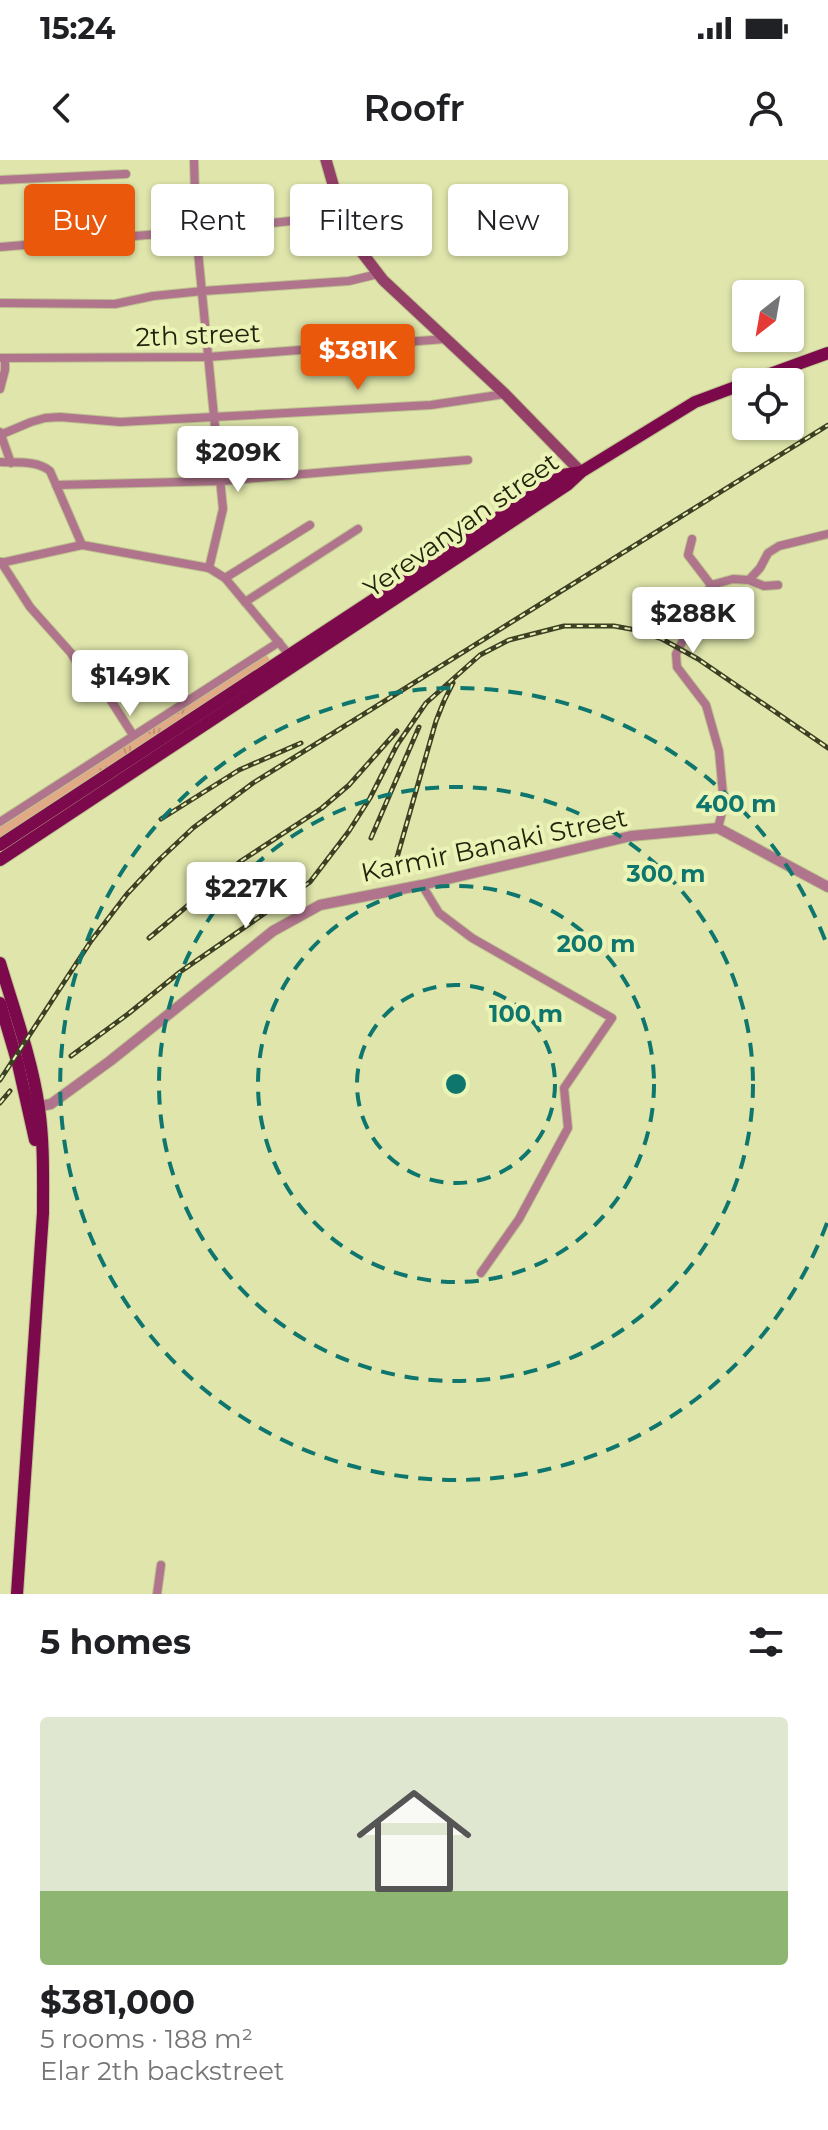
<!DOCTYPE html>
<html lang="en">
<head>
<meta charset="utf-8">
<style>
  :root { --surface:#fff; --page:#f2f2f2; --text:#202124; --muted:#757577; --accent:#ea580c }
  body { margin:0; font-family:Montserrat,sans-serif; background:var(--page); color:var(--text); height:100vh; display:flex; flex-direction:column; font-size:30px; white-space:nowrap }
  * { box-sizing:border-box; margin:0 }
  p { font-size:26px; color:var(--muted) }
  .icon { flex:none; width:44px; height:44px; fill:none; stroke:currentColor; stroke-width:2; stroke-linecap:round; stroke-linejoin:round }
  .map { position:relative; height:1434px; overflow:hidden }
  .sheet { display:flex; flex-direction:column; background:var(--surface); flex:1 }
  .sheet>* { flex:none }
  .top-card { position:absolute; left:24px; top:24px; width:780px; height:72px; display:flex; gap:16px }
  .needle { width:52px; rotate:211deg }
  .tools { position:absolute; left:732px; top:120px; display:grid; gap:16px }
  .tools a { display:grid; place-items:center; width:72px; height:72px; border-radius:8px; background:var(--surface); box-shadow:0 2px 6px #0004; font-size:40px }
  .price { position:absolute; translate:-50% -68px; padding:0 18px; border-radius:8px; background:#fff; color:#222; font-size:26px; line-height:52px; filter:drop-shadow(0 2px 4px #0008) }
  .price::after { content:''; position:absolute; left:50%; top:48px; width:24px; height:18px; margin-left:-12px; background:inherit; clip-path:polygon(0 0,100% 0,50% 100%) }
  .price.active { background:var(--accent); color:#fff }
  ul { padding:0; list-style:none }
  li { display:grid; align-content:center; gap:16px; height:424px; padding:0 40px }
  li span { display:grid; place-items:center; height:248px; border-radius:8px; color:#555 }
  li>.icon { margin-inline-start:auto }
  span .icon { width:144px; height:144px; fill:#fffc; stroke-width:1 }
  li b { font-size:34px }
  h2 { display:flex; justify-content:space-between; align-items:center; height:96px; padding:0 40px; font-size:34px }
  .tag { padding:0 28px; border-radius:8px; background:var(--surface); box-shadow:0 2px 6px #0004; font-size:28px; line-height:72px }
  .tag.active { background:var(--accent); color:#fff }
  .status { display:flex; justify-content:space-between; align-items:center; height:56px; padding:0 40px; background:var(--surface); direction:ltr }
  .status svg { height:22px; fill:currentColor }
  header { display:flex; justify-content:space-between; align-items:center; height:104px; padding:0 40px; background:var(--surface); font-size:36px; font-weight:600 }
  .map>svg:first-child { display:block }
  .grass { fill:url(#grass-tufts) }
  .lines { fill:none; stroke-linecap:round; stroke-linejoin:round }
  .minor-casing { stroke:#bdc28e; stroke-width:10 }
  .tertiary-casing { stroke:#bdc28e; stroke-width:12 }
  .secondary-casing { stroke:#bdc28e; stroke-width:13 }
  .primary-casing { stroke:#bdc28e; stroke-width:14 }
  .minor { stroke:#b0758d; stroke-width:8 }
  .tertiary { stroke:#b0758d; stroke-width:10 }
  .secondary { stroke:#933f67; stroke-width:11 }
  .primary { stroke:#7c094b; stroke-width:12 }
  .rail-casing { stroke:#3e4024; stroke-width:5 }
  .rail { stroke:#ecf3b7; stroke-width:2; stroke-dasharray:6; stroke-linecap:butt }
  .ring { fill:none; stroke:#0f766e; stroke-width:4; stroke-dasharray:14 10 }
  .labels { text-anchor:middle; stroke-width:8; stroke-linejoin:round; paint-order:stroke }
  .street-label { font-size:26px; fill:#21230c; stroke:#ecf3b7 }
  .centre { fill:#0f766e; stroke:#ecf3b7; stroke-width:4 }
  .ring-label { font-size:24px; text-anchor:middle; font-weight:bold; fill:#0f766e; stroke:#ecf3b7; stroke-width:8; stroke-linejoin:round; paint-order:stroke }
</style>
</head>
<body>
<div class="status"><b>15:24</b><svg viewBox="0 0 49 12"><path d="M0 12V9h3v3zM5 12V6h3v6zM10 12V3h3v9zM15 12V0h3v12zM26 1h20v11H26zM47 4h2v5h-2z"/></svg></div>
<header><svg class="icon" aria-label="back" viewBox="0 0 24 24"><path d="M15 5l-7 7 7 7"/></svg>Roofr<svg class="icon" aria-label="person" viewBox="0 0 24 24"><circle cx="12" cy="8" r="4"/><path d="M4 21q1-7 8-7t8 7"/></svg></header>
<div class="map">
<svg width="828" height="1434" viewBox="0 0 828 1434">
  <defs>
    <pattern id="grass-tufts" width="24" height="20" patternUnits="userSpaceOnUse" patternTransform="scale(2)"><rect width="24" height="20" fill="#e1a986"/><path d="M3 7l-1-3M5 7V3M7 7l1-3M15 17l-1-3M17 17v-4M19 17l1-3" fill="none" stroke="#c19172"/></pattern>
  </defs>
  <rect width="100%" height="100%" fill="#dfe5ab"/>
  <polygon class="grass" points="266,494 270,500 268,503 0,679 0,667 260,495"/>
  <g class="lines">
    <g class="minor-casing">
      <g id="minor">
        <polyline points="194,0 196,71 223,349 209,408"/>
        <polyline points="0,20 126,14"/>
        <polyline points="0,87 196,71 300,60 340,51"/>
        <polyline points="0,143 115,144 153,136 203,131 349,121 378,114"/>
        <polyline points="0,198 208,197 445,179"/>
        <polyline points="0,229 5,210 5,199"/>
        <polyline points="0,272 11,303"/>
        <polyline points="0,275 31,262 45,258 60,257 120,262 213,257 431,245 505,234"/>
        <path d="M0 302C16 303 37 300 50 311L82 385"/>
        <polyline points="56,325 222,321 468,300"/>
        <polyline points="692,379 688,395 711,425"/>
        <polyline points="1,402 30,447 71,493 77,503 101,525 133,575"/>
        <polyline points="0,403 82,385 209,408 225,418 291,497"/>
        <polyline points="225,418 310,365"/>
        <polyline points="749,420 764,426 778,425"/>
        <polyline points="245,442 358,369"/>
        <polyline points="0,662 279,482"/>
        <polyline points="718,668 724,645 719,591 706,545 677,507 676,494 711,425 733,419 749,420 760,408 768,393 779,386 828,374"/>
        <polyline points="422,725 439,753 472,778 612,858 564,928 568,968 519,1059 481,1113"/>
        <polyline points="157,1434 161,1405"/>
      </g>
    </g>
    <g class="tertiary-casing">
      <polyline id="tertiary" points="31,948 51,944 110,901 273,771 320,745 422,725 631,676 718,668 828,727"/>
    </g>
    <g class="secondary-casing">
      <polyline id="secondary" points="326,0 347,73 383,120 505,234 581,312"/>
    </g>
    <g class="primary-casing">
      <g id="primary">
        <polyline points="748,222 828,193"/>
        <polyline points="0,685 563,315 581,312"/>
        <polyline points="0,700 567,325 581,312 695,242 746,223"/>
        <path d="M0 803C14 850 32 899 39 948 44 983 43 1018 43 1053L17 1434"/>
        <polyline points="0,843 18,904 35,980"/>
      </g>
    </g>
    <use href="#minor" class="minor"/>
    <use href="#tertiary" class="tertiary"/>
    <use href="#secondary" class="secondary"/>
    <use href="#primary" class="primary"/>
    <g class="rail-casing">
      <g id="rail">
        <polyline points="161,659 239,610 301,583"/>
        <polyline points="371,678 419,567"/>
        <polyline points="396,701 436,561 444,541 453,523"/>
        <polyline points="149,778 241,701 322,648 349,625 397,571"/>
        <polyline points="71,896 128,854 180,812 310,722 349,671 370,638 397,585 426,543 480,495 509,480 564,466 614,466 636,470 662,479 698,499 828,588"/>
        <polyline points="0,920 91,781 127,734 160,699 193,668 253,623 828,265"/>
        <polyline points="0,943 10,931"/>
      </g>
    </g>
    <use href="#rail" class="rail"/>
  </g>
  <g class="ring">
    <circle cx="456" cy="924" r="99"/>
    <circle cx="456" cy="924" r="198"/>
    <circle cx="456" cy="924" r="297"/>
    <path d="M827 1063A396 396 0 1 1 827 785"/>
  </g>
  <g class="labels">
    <g class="street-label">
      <text transform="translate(198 175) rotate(-2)" y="9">2th street</text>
      <text transform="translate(461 365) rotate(-35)" y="9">Yerevanyan street</text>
      <text transform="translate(494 685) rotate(-12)" y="9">Karmir Banaki Street</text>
    </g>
  </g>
  <circle cx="456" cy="924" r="12" class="centre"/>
  <g class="ring-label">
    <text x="736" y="652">400 m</text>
    <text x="666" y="722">300 m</text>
    <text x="596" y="792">200 m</text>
    <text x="526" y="862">100 m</text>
  </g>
</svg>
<div class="tools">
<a><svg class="needle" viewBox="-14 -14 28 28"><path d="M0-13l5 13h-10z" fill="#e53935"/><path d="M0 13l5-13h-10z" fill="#757577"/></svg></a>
<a><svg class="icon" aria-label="locate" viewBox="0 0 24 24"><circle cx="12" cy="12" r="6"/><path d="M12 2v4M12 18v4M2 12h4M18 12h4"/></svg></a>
</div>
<b class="price active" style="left:358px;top:232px">$381K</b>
<b class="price" style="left:238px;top:334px">$209K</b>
<b class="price" style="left:693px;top:495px">$288K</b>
<b class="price" style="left:130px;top:558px">$149K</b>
<b class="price" style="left:246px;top:770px">$227K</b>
<div class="top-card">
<a class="tag active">Buy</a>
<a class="tag">Rent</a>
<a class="tag">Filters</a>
<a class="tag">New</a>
</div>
</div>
<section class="sheet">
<h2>5 homes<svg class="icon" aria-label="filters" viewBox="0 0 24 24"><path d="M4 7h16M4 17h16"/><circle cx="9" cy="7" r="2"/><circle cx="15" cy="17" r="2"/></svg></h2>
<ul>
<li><span style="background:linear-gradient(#dfe7d0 70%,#8fb573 0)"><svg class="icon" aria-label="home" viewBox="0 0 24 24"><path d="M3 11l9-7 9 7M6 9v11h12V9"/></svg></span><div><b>$381,000</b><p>5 rooms · 188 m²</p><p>Elar 2th backstreet</p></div></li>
</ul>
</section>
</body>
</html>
